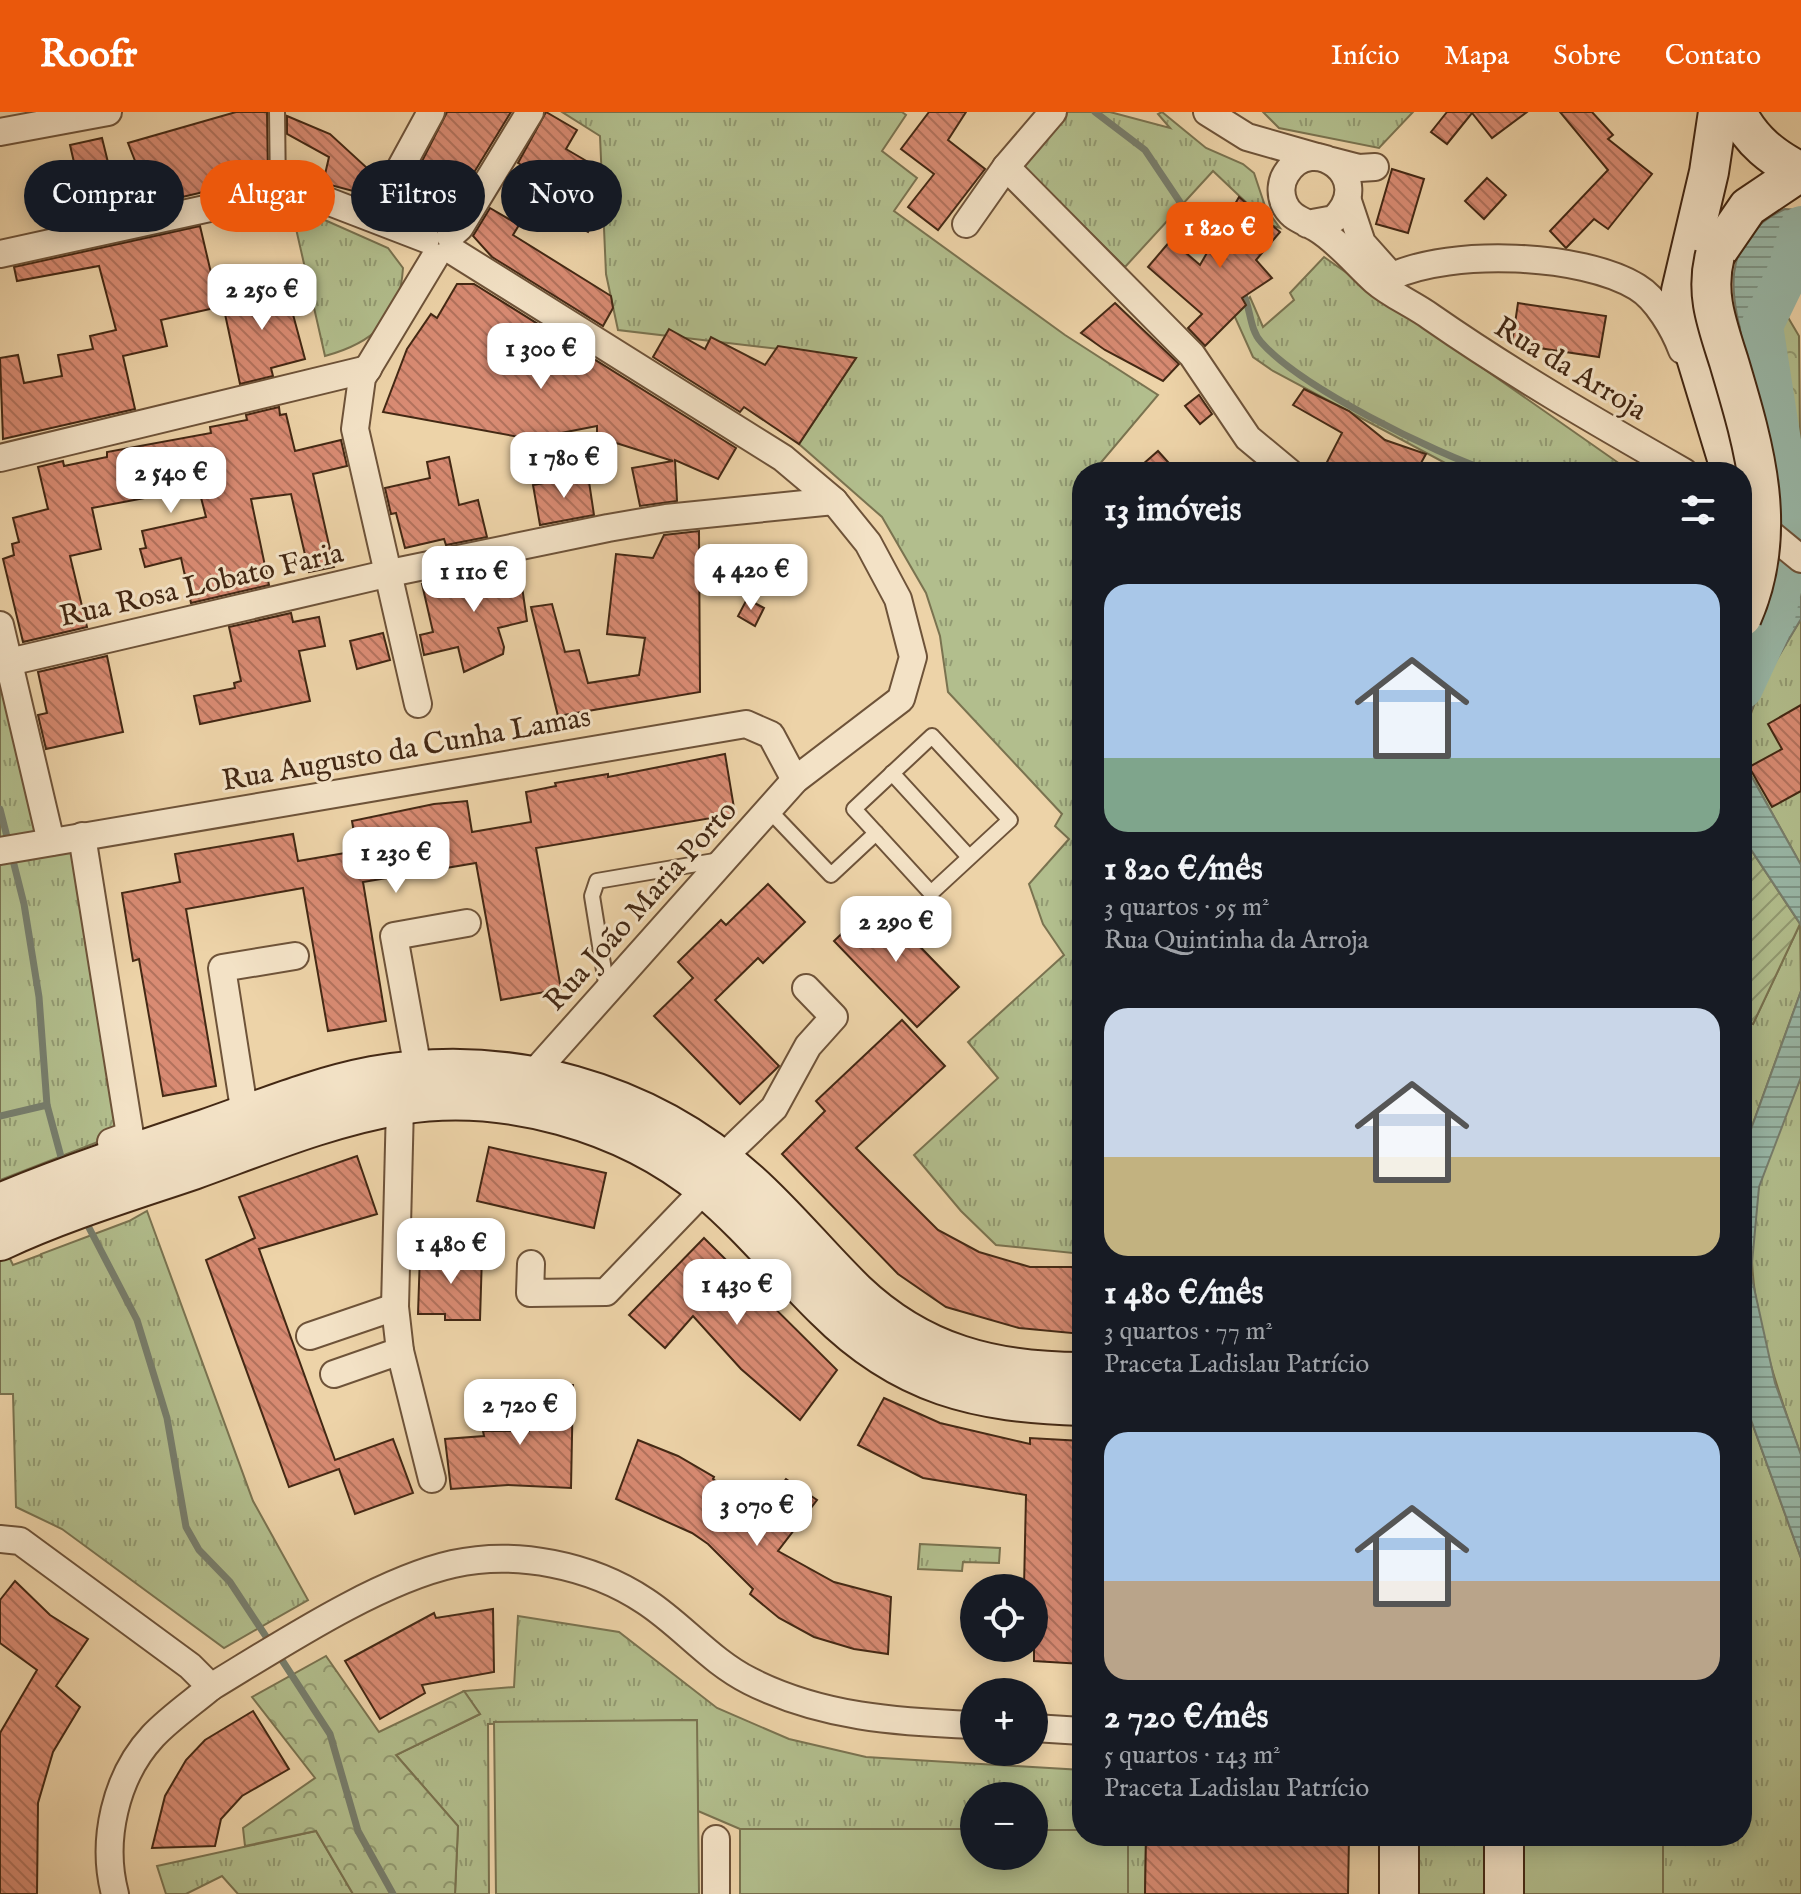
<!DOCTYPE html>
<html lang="pt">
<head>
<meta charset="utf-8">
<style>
  :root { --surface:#171b24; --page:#20242c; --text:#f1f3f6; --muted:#9ea1a6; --accent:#ea580c }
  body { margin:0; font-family:"IM FELL English",serif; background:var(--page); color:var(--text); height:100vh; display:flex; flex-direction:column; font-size:30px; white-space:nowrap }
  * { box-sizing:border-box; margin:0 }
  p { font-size:26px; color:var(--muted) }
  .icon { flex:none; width:44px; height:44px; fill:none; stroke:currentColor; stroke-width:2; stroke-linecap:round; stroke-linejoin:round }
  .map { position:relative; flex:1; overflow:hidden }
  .side { position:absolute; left:1072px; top:350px; width:680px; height:1384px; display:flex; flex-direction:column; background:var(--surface); border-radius:32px; box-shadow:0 4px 20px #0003 }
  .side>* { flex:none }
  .guide { position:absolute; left:24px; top:48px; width:760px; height:72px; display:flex; gap:16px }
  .fabs { position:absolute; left:960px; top:1462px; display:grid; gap:16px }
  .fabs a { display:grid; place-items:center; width:88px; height:88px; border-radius:50%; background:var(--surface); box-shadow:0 4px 20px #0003; font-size:40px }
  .price { position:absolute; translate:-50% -68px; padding:0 18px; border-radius:16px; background:#fff; color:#222; font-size:26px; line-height:52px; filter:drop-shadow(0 2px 4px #0008) }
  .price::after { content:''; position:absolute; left:50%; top:48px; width:24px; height:18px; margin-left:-12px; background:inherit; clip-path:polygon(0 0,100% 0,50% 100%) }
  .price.selected { background:var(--accent); color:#fff }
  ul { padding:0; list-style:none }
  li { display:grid; align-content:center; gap:16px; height:424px; padding:0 32px }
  li span { display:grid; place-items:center; height:248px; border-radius:24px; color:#555 }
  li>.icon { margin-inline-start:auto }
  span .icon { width:144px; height:144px; fill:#fffc; stroke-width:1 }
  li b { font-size:34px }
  h2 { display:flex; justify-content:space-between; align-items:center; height:96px; padding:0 32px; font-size:34px }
  .pill { padding:0 28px; border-radius:36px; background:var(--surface); box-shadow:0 4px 20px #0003; font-size:28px; line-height:72px }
  .pill.selected { background:var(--accent); color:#fff }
  header { display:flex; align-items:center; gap:48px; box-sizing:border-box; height:112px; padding:0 40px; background:var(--accent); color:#fff }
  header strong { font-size:38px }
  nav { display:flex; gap:44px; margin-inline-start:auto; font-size:28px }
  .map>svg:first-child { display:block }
  .grass { fill:url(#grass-tufts); stroke:#7a7350; stroke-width:2; fill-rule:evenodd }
  .forest { fill:url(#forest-crowns); stroke:#7a7350; stroke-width:2 }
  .garden { fill:url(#garden-furrows); stroke:#7a7350; stroke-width:2 }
  .pitch { fill:#b2be8d; stroke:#7a7350; stroke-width:2 }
  .water { fill:url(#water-rules); stroke:#777e6d; stroke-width:2 }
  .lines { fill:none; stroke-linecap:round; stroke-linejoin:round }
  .stream { stroke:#777e6d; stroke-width:7 }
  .river { stroke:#99b8a8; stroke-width:42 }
  .building { fill:url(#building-back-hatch); stroke:#432814; stroke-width:2 }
  .lane-casing { stroke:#6e5339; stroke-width:18 }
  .street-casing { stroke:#6e5339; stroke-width:30 }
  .secondary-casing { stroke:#432814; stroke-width:42 }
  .lane { stroke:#f3e2c6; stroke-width:14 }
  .street { stroke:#f3e2c6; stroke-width:26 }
  .secondary { stroke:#f3e2c6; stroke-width:38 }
  .secondary-bridge-casing { stroke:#432814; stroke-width:42; stroke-linecap:butt }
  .secondary-bridge { stroke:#f3e2c6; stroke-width:38 }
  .labels { text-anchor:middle; stroke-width:6; stroke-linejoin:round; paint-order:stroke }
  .street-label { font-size:30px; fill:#432814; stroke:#f3e2c6 }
</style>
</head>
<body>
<header>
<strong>Roofr</strong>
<nav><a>Início</a><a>Mapa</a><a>Sobre</a><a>Contato</a></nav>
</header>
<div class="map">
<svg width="1801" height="1782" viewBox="0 0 1801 1782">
  <defs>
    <pattern id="grass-tufts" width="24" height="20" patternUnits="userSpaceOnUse" patternTransform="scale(2)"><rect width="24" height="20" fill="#b2be8d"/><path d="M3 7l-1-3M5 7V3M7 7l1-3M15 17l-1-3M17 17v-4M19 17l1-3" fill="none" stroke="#929a72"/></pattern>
    <pattern id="forest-crowns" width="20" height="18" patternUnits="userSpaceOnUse" patternTransform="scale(2)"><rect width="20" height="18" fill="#b2be8d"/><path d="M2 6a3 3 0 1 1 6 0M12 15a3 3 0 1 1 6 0" fill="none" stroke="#929a72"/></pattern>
    <pattern id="garden-furrows" width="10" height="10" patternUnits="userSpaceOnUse" patternTransform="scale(2)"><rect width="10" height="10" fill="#b2be8d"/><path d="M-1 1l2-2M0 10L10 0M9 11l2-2" fill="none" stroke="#929a72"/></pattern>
    <pattern id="water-rules" width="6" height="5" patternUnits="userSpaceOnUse" patternTransform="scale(2)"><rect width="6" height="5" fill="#99b8a8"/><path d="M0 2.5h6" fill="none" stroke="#7e9688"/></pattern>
    <pattern id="building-back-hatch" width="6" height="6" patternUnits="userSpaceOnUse" patternTransform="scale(2)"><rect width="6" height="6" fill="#d98b73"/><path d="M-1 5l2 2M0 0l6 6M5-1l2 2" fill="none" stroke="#b2725d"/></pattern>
  </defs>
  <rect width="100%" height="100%" fill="#edd3a8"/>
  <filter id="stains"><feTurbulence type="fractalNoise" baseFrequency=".0025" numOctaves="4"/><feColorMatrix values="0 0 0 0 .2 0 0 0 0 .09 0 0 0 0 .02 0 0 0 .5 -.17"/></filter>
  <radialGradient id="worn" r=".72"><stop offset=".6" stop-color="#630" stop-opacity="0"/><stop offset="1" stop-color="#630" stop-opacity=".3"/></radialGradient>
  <g class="grass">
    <polygon points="562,0 902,0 906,3 882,39 917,66 894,99 1065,223 1158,283 1093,360 1082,360 1082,1142 996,1133 961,1099 914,1043 998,966 968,930 1064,843 1043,812 1029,772 1069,727 1055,714 1062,702 948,580 940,524 926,481 882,405 799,332 856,246 618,218 606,162 600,24"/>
    <polygon points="1062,0 1110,0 1170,16 1158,2 1162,0 1206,36 1243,52 1254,61 1266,97 1280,116 1270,113 1213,59 1125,155 1022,53"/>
    <polygon points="1263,0 1413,0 1379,36 1279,16"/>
    <path d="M292 99 318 105 388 136 403 156C400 207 373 231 325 244Z"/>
    <polygon points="1324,145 1630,359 1632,360 1471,360 1447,352 1273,259 1253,245 1234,203 1250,185 1263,215 1294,188 1290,181"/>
    <path d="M1801 507V753L1744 651C1742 596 1773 553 1801 507Z"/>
    <polygon points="0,513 50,729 82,724 126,1019 0,1068"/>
    <polygon points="1800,812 1801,879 1742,1042 1742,909 1753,912"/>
    <path d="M1801 965V1343C1771 1262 1736 1161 1759 1074 1769 1037 1787 1000 1801 965Z"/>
    <polygon points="147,1099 253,1389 308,1488 224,1536 62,1417 16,1395 13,1282 0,1282 0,1126 13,1153 40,1143 42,1146 41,1142 129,1109"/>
    <polygon points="1742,1283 1801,1446 1801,1782 1663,1782 1663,1724 1742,1724"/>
    <polygon points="920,1432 1000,1436 999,1451 963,1450 962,1459 918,1457"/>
    <path d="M518 1504 619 1520 717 1596 789 1627 866 1645 1082 1658V1724H1146L1145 1782H740V1717L698 1699 696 1608 488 1612 489 1782H455L458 1714 396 1643 480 1602 464 1579 514 1575ZM974 1684H1034V1744H974Z"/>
    <polygon points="316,1719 353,1782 238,1782 222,1764 186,1782 166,1782 157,1754"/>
    <polygon points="1410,1724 1489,1724 1489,1782 1411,1782"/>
  </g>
  <g class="forest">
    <polygon points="1786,202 1799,224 1801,430 1781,409 1768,319 1750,254"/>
    <polygon points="326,1544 379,1620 464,1579 480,1602 396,1643 458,1714 455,1782 353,1782 316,1719 245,1734 243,1716 315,1666 252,1585"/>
  </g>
  <polygon class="garden" points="1742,724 1800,812 1753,912 1742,909"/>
  <g class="pitch">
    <polygon points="697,1608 699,1782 496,1782 494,1610"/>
    <polygon points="740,1717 974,1717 974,1744 1034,1744 1034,1718 1082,1718 1082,1724 1128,1724 1128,1782 740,1782"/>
    <rect x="1516" y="1724" width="147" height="58"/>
  </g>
  <g class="water">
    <path d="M1785 97 1801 98V175L1750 254C1733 192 1712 131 1785 97Z"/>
    <polygon points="1780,449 1801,475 1801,507 1764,569 1746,610 1744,651 1801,753 1801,813 1742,724 1742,553 1778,472"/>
    <polygon points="1801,879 1801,965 1759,1075 1751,1162 1775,1271 1801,1343 1801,1446 1742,1283 1742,1042"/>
  </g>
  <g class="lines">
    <g class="stream">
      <polyline points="1095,0 1145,38 1198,117 1217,137"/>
      <path d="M1242 179C1251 195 1249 217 1261 230 1300 275 1434 341 1492 360"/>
      <polyline points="0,697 24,792 39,885 47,993"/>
      <polyline points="0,1004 47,993 64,1056"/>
      <polyline points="85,1108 137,1208 167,1306 186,1415 199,1438 230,1470 271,1532"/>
      <polyline points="278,1542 330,1622 358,1719 393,1782"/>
    </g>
    <polyline class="river" points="1742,576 1773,509 1785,456 1790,393 1762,214 1789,158 1801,115"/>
  </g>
  <g class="building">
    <polygon points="236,0 267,0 268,65 152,92 128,31"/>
    <polygon points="447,0 511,0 456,90 437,74 441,68 419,55"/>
    <polygon points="546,0 577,18 566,37 595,54 581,79 604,91 588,120 560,105 572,83 518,51"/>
    <polygon points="929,0 966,0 948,28 985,57 938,118 908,95 934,62 901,37"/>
    <polygon points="1447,0 1527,0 1492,26 1472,1 1447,32 1431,20"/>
    <polygon points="1560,0 1592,0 1613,23 1608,27 1652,62 1608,117 1594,107 1566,136 1550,119 1608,58"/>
    <polygon points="287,4 330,22 379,67 377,73 368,83 323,71 329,45 287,22"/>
    <polygon points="102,26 120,99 48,115 42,83 80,76 70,33"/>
    <polygon points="1392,57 1424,67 1408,121 1376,112"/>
    <polygon points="1487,66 1506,83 1484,107 1465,89"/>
    <polygon points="1239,85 1280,120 1256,148 1272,166 1242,186 1246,193 1205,234 1188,216 1202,202 1148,155 1171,128 1200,153"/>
    <polygon points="490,96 519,113 513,123 611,184 613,196 603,214 492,145 473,124"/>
    <polygon points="200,114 219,195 161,208 167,234 123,244 135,297 3,327 0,246 18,243 24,271 62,264 58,243 93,237 90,224 116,218 99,154 17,169 14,155"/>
    <polygon points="284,169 305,247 271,256 273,264 240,272 222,188"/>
    <polygon points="457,172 474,172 736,336 718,367 675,348 677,389 640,394 632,356 673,349 597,325 597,314 530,327 383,300 407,237 431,202 437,206"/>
    <polygon points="1115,191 1179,252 1163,269 1105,238 1081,221"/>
    <polygon points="1518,191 1606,204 1599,245 1512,232"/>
    <polygon points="669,217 705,237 711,225 765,253 778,234 856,246 799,332 744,295 740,300 653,245"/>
    <polygon points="1304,277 1349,299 1385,328 1426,342 1416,360 1331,360 1334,354 1327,350 1342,321 1293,293"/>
    <polygon points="1199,283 1212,302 1200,312 1185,294"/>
    <polygon points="279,295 280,303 286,302 295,339 341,328 347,354 313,362 334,455 309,460 291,382 251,387 269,473 191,491 181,446 145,455 140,437 146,436 142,419 206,405 197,370 148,379 150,385 92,396 101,437 70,444 87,515 23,530 3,447 14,443 12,432 19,430 13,406 48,397 38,355 63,349 64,354 107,345 107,340 211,321 210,315 247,308 246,303"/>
    <polygon points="1158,339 1177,360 1134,360"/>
    <polygon points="449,345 459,393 478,388 487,425 446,433 444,427 405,436 396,401 391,402 385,376 430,366 427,350"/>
    <polygon points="588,363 594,403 540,413 533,373"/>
    <polygon points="699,419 700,580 558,604 531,495 552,492 565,540 579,538 588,571 639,563 645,526 607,522 616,442 653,446 664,423"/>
    <polygon points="519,454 527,509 498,516 504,535 503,542 464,560 458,535 424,543 420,523 433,520 422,472"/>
    <polygon points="747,487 764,496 755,514 738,504"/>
    <polygon points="291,501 293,510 319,505 325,534 299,539 310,589 200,612 194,584 235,576 234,571 241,569 229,515"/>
    <polygon points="383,521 390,548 357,557 350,529"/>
    <polygon points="107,544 123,620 46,637 38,603 47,601 38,560"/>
    <polygon points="1801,593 1801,679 1772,695 1749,655 1782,637 1768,612"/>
    <polygon points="725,642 735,702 536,736 561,877 501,888 476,751 363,770 386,909 328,919 303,776 186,797 216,974 163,984 139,847 133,849 122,781 180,770 175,742 293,722 298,749 357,739 352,709 434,692 467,689 472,720 531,710 526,680 556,674 555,671 608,662 608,665"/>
    <polygon points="768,772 805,810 763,851 758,846 715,888 779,954 740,992 654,904 693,866 678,850 721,808 726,813"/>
    <polygon points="876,789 959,875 917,915 834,829"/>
    <polygon points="902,908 945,954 856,1036 938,1118 979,1140 1030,1155 1082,1155 1082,1222 1019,1216 946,1195 898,1162 782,1042 825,999 816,989"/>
    <polygon points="489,1035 606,1061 594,1116 477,1089"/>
    <polygon points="357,1044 377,1102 259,1137 335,1348 393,1327 413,1381 355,1402 339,1357 289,1375 206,1148 255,1126 239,1085"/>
    <polygon points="704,1126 837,1258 800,1308 741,1257 693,1204 665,1236 629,1203"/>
    <polygon points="420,1142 482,1143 480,1208 445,1208 445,1202 418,1202"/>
    <polygon points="528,1273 573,1273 571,1376 508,1373 451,1377 445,1327 484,1324 483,1319 529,1319"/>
    <polygon points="884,1286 940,1311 1030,1332 1030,1326 1082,1329 1082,1552 1034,1549 1034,1476 1024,1476 1026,1383 923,1366 858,1333"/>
    <polygon points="638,1328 678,1344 714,1365 713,1367 760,1402 786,1367 817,1388 778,1439 834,1470 891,1485 888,1542 854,1537 814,1525 779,1506 750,1482 753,1477 708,1432 692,1421 616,1387"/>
    <polygon points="15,1469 50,1503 88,1527 56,1574 80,1595 53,1640 38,1691 37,1782 0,1782 0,1621 37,1558 0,1531 0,1488"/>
    <polygon points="493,1497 494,1560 422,1573 425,1581 380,1607 345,1549 434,1501 436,1506"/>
    <polygon points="253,1599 289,1657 242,1684 221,1707 215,1734 152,1736 165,1684 186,1648 205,1628"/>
    <polygon points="1146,1724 1349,1724 1348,1782 1145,1782"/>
  </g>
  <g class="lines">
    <g class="lane-casing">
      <g id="lane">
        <polyline points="277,0 278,81"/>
        <polygon points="932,624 1010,708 931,781 854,697"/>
        <polyline points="892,661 969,745"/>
        <polyline points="768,697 831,763 876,721"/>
        <polyline points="607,877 592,784 597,769 720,748"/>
      </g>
    </g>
    <g class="street-casing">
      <g id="street">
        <polyline points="1207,0 1247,25 1317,45"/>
        <polyline points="0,20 108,0"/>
        <polyline points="1332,49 1359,56 1375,55"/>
        <polyline points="1006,55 1192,243 1248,326 1289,360"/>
        <polyline points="1348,89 1362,131 1387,159"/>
        <polyline points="382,107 401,55 431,0"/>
        <polyline points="966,112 1006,55 1053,0"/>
        <path d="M1307 112 1334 107C1377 66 1312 19 1286 62 1281 70 1280 81 1284 91 1290 106 1303 108 1316 116 1338 129 1356 152 1375 169 1391 183 1413 192 1431 205 1513 262 1598 311 1684 360"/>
        <polyline points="450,124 460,115 530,0"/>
        <polyline points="451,138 783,346 834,389 868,431 898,487 913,545 901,587 795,668 533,962"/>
        <polyline points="0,142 278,81 322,87 426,127"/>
        <path d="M1393 164C1451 137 1581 141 1637 175 1657 187 1674 217 1682 238"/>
        <polyline points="0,346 368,257"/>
        <polyline points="1751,406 1801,447"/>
        <polyline points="0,513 51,730"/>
        <polyline points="9,550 390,461 608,416 666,406 834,389"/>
        <polyline points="418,592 355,317 362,266 435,145"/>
        <polyline points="82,724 130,1023 111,1030 116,1043"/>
        <polyline points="0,739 746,612 771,623 795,668"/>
        <polyline points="418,957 394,824 467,811"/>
        <polyline points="245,1003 222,856 295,844"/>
        <polyline points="722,1046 774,996 808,934 834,905 806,876"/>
        <polyline points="531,1152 530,1181 606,1180 705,1077"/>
        <polyline points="395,1195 400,993"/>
        <polyline points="310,1224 395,1195 400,1239 334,1262"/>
        <polyline points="400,1239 432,1367"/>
        <path d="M0 1427 20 1429 190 1554 211 1575C279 1534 377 1469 453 1452 516 1438 591 1453 645 1489 682 1513 710 1549 750 1569 821 1605 897 1610 974 1613"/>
        <polyline points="1034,1616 1082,1619"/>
        <polyline points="716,1727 716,1782"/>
        <path d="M115 1782C101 1729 115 1665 153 1624 170 1606 192 1591 211 1575"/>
      </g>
    </g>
    <g class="secondary-casing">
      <g id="secondary">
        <polyline points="1718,0 1709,60 1681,179 1685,209 1731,360"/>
        <path d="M1737 0C1751 29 1773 46 1801 60"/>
        <polyline points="1715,143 1748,95 1800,60"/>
        <path d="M0 1091C67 1063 136 1040 205 1017 260 998 315 975 373 964 508 940 647 978 749 1070 787 1104 819 1144 855 1179 921 1242 994 1260 1082 1260"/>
        <path d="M0 1129C62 1100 128 1080 193 1058 260 1034 329 1005 400 993 504 976 625 1010 706 1077 749 1113 785 1158 825 1197 902 1274 977 1291 1082 1294"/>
        <polyline points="1399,1724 1399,1782"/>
        <polyline points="1504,1724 1504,1782"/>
      </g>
    </g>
    <use href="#lane" class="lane"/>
    <use href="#street" class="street"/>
    <use href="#secondary" class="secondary"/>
    <g class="secondary-bridge-casing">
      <path id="secondary-bridge" d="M1715 143C1705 182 1717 212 1729 250 1754 334 1780 419 1742 505"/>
    </g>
    <use href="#secondary-bridge" class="secondary-bridge"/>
  </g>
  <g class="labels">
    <g class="street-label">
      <text transform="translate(1571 256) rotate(31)" y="10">Rua da Arroja</text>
      <text transform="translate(201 472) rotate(-13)" y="10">Rua Rosa Lobato Faria</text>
      <text transform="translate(406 636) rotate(-10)" y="10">Rua Augusto da Cunha Lamas</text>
      <text transform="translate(640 793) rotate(-48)" y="10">Rua João Maria Porto</text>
    </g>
  </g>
  <rect width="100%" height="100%" filter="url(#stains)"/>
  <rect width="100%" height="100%" fill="url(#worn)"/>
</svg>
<div class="fabs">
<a><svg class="icon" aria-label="locate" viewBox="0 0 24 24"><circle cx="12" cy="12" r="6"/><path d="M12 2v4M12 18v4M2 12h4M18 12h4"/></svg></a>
<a>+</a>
<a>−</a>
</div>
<b class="price selected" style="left:1220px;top:158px">1 820 €</b>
<b class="price" style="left:262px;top:220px">2 250 €</b>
<b class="price" style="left:541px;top:279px">1 300 €</b>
<b class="price" style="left:564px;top:388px">1 780 €</b>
<b class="price" style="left:171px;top:403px">2 540 €</b>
<b class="price" style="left:751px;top:500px">4 420 €</b>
<b class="price" style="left:474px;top:502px">1 110 €</b>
<b class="price" style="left:396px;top:783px">1 230 €</b>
<b class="price" style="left:896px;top:852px">2 290 €</b>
<b class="price" style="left:451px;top:1174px">1 480 €</b>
<b class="price" style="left:737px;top:1215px">1 430 €</b>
<b class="price" style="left:520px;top:1335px">2 720 €</b>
<b class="price" style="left:757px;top:1436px">3 070 €</b>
<div class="guide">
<a class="pill">Comprar</a>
<a class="pill selected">Alugar</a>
<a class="pill">Filtros</a>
<a class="pill">Novo</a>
</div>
<section class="side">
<h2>13 imóveis<svg class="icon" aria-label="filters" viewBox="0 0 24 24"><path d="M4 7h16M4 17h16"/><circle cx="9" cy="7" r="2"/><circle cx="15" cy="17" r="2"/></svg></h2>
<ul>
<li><span style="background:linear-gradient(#a9c7e8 70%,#7fa58c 0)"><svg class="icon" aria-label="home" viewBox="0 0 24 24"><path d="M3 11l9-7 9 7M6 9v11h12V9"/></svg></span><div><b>1 820 €/mês</b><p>3 quartos · 95 m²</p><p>Rua Quintinha da Arroja</p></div></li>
<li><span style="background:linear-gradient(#c9d6e8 60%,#c2b280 0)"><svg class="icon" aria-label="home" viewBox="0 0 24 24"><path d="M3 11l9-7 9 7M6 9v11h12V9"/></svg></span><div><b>1 480 €/mês</b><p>3 quartos · 77 m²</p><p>Praceta Ladislau Patrício</p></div></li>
<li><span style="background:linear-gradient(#a9c7e8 60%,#b9a48a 0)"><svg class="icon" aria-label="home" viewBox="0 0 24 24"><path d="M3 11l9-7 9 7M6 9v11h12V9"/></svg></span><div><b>2 720 €/mês</b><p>5 quartos · 143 m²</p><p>Praceta Ladislau Patrício</p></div></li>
</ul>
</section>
</div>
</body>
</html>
